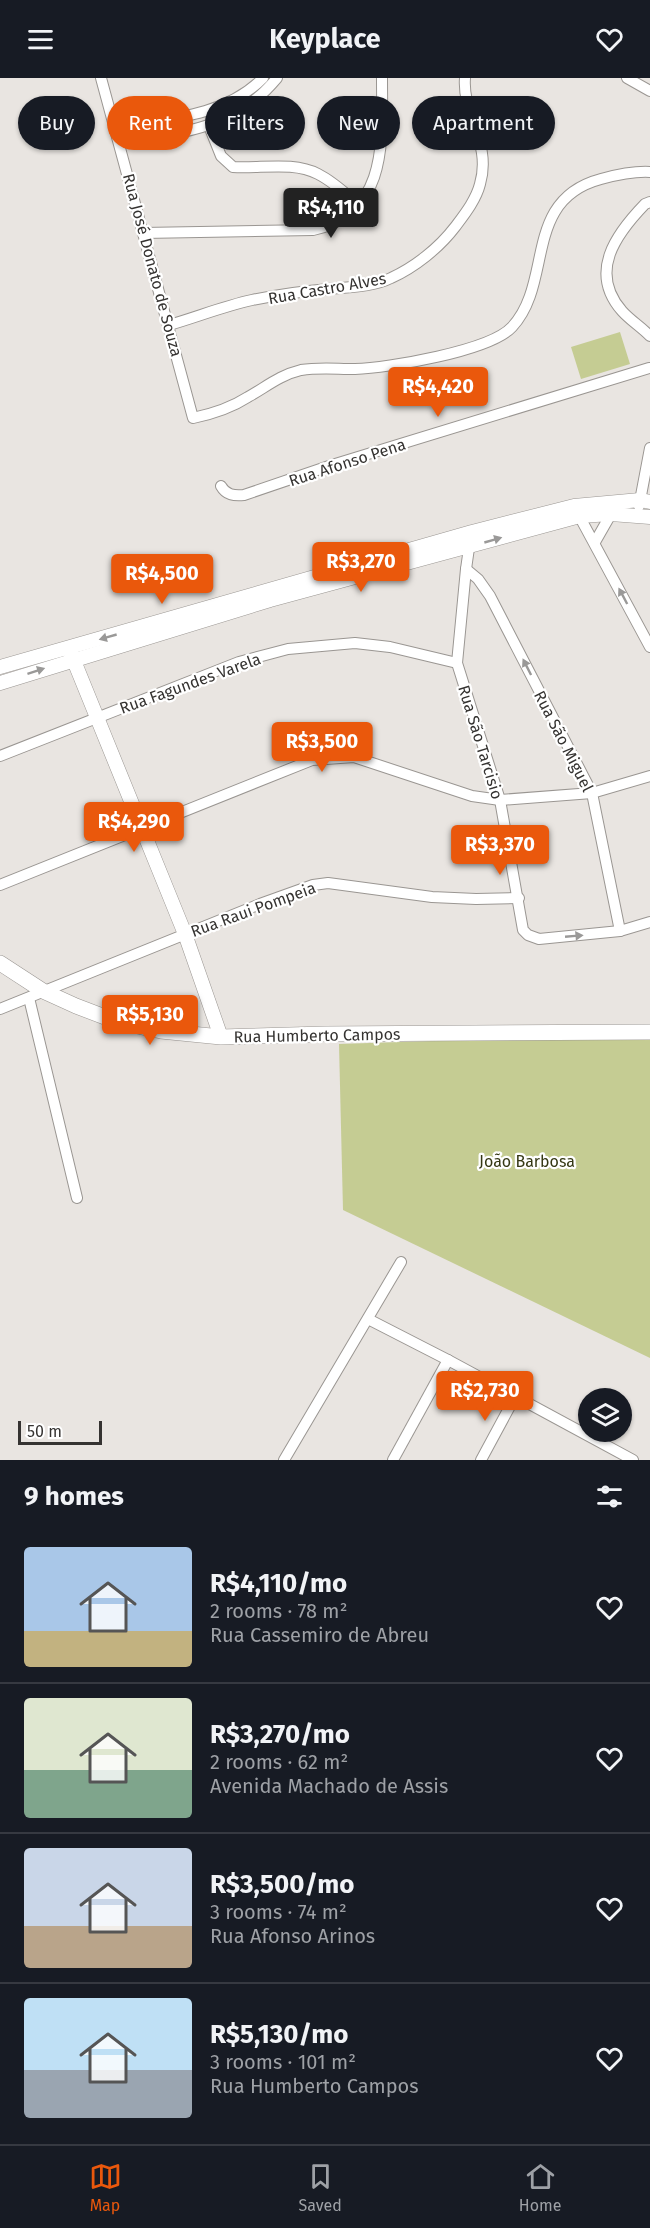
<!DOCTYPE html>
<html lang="en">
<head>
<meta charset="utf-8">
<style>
  :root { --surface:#171b24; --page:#20242c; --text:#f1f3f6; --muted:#9ea1a6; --line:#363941; --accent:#ea580c }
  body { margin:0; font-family:"Fira Sans",sans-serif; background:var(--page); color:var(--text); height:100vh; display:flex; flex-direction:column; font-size:22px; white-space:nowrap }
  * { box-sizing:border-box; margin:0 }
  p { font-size:20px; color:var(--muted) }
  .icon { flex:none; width:33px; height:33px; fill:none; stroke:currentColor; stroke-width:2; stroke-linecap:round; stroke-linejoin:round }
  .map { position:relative; height:1382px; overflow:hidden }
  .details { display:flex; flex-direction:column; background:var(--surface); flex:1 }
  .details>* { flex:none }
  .guide { position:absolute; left:18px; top:18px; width:615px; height:54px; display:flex; gap:12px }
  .buttons { position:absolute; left:578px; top:1310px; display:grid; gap:12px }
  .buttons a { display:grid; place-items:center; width:54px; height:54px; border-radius:50%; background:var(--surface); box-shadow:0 2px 4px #0004; font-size:30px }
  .scale { position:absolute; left:18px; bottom:15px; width:84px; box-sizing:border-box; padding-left:6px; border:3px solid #353331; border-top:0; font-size:16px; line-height:21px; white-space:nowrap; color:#353331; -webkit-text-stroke:4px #fff; paint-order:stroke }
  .price { position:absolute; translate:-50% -51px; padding:0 14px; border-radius:6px; background:var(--accent); color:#fff; font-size:20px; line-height:39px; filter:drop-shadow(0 2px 3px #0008) }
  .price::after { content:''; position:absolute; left:50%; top:36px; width:18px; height:14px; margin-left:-9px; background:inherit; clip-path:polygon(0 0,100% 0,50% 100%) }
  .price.active { background:#222; color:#fff }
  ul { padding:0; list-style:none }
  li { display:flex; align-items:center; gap:18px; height:150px; padding:0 24px }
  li+li { border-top:2px solid var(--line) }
  li span { display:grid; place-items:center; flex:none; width:168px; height:120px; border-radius:6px; color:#555 }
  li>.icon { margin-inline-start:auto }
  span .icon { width:72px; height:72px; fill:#fffc; stroke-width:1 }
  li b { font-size:26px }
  h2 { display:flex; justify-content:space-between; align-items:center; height:72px; padding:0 24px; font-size:26px }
  .chip { padding:0 21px; border-radius:27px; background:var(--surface); box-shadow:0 2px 4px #0004; font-size:21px; line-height:54px }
  .chip.active { background:var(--accent); color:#fff }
  header { display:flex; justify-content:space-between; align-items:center; height:78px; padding:0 24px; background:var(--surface); font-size:27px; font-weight:700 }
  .dock { display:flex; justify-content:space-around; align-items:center; height:84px; border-top:2px solid var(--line); background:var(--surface); font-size:16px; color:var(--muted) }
  .dock a { display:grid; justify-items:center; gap:3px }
  .dock .active { color:var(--accent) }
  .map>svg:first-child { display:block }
  .green { fill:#c5cc93 }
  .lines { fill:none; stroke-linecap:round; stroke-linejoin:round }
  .minor-casing { stroke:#9a9692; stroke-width:12 }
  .tertiary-casing { stroke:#9a9692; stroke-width:15 }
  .secondary-casing { stroke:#9a9692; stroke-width:16 }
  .minor { stroke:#fff; stroke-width:10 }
  .tertiary { stroke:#fff; stroke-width:14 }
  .secondary { stroke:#fff; stroke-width:15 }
  .oneway { fill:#9a9998 }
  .labels { text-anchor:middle; stroke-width:4.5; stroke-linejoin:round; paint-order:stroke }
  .street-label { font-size:16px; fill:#353331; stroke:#fff }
  .park-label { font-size:16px; fill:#353814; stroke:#fff }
</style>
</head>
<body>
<header><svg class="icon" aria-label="menu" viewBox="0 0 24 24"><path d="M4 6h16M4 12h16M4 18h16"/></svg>Keyplace<svg class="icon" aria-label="heart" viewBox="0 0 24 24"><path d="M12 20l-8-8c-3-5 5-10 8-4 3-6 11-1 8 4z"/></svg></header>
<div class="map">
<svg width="650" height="1382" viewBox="0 0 650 1382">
  <rect width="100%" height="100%" fill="#e9e5e1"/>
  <g class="green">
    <polygon points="620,254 630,286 581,301 571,269"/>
    <polygon points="650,956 650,1280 343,1132 339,966"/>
  </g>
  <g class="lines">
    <g class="minor-casing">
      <g id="minor">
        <path d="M101 0 193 340C212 336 231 330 248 319 266 309 280 297 301 292 319 289 336 291 355 291 388 290 490 273 512 249 554 204 522 122 601 101 616 97 633 93 650 94"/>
        <polyline points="627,0 650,13"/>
        <path d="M209 48 221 78 233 89C260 91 293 83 318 96 334 104 346 116 360 128"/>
        <path d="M115 49C166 41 225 39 263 0"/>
        <path d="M120 65C167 57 219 53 257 20 265 14 271 7 277 0"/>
        <path d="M650 124 645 126C616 156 588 194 622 233 630 242 641 249 650 258"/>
        <path d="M143 155 313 152C389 135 382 62 382 0"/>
        <path d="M169 247C197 239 224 228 252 222 277 217 304 213 329 211 349 209 373 209 391 200 415 189 439 170 455 149 464 137 476 122 480 106 492 65 462 37 465 0"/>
        <path d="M221 408C226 417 234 418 244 417L332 387 649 290"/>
        <polyline points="639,428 650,370"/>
        <polyline points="576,432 650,569"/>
        <polyline points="470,463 466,491 457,585 500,722 523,852 528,857 539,861 620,853 650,844"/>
        <polyline points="595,464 611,436"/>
        <polyline points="466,491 478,501 490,518 592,715 620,853"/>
        <polyline points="0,678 239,584 288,571 355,565 390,569 457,585"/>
        <polyline points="0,807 312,682 354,679 472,718 500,722 592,715 650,698"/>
        <polyline points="29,920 77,1120"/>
        <polyline points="0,931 260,826 313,807 328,805 432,819 476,821 519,820"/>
        <polyline points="368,1241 448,1282 633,1382"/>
        <polyline points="284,1382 401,1184"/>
        <polyline points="393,1382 448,1282"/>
        <polyline points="481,1382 515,1319"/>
      </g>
    </g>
    <g class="tertiary-casing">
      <g id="tertiary">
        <polyline points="70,573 185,856 221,959"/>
        <polyline points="0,589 472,454 574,428 640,422 650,424"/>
        <polyline points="0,605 270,522 580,438 611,436 650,439"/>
      </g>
    </g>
    <g class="secondary-casing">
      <polyline id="secondary" points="0,885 43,913 76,928 118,944 161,953 221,959 325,956 650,954"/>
    </g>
    <use href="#minor" class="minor"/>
    <use href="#tertiary" class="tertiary"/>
    <use href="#secondary" class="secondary"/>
  </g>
  <defs><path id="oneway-solid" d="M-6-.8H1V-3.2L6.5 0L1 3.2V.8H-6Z" transform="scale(1.5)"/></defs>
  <g class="oneway">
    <use href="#oneway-solid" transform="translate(493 462) rotate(-16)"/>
    <use href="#oneway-solid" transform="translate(623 518) rotate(-118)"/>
    <use href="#oneway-solid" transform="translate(108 559) rotate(164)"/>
    <use href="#oneway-solid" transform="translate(527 589) rotate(-117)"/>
    <use href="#oneway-solid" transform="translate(36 593) rotate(-18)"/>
    <use href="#oneway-solid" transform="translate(574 858) rotate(-5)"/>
  </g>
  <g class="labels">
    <g class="street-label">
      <text transform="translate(153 187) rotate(75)" y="6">Rua José Donato de Souza</text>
      <text transform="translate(327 210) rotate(-10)" y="6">Rua Castro Alves</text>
      <text transform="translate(347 384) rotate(-18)" y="6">Rua Afonso Pena</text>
      <text transform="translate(190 605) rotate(-20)" y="6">Rua Fagundes Varela</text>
      <text transform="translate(564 663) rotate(63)" y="6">Rua São Miguel</text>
      <text transform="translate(481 664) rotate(73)" y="6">Rua São Tarcisio</text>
      <text transform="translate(253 831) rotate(-20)" y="6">Rua Raui Pompeia</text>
      <text transform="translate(317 957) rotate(-1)" y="6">Rua Humberto Campos</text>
    </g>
    <g class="park-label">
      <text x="527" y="1089">João Barbosa</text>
    </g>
  </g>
</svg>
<div class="buttons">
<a><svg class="icon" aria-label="layers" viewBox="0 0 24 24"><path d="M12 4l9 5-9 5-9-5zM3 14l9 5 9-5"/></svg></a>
</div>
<div class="scale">50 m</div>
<b class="price active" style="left:331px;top:161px">R$4,110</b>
<b class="price" style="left:438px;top:340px">R$4,420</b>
<b class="price" style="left:361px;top:515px">R$3,270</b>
<b class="price" style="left:162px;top:527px">R$4,500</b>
<b class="price" style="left:322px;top:695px">R$3,500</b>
<b class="price" style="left:134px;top:775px">R$4,290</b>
<b class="price" style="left:500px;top:798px">R$3,370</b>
<b class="price" style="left:150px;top:968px">R$5,130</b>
<b class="price" style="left:485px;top:1344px">R$2,730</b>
<div class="guide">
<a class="chip">Buy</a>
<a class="chip active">Rent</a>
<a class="chip">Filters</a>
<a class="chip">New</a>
<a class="chip">Apartment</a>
</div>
</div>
<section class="details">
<h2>9 homes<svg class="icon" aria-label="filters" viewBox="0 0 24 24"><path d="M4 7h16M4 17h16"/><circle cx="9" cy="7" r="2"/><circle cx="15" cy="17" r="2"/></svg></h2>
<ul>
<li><span style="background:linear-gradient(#a9c7e8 70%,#c2b280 0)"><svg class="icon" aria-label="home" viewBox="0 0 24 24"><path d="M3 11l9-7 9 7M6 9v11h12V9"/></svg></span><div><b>R$4,110/mo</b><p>2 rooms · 78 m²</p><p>Rua Cassemiro de Abreu</p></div><svg class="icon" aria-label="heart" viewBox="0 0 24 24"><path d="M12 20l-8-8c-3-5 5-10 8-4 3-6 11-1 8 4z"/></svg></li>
<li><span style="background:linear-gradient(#dfe7d0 60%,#7fa58c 0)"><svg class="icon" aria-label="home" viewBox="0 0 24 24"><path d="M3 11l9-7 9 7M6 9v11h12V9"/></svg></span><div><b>R$3,270/mo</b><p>2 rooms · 62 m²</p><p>Avenida Machado de Assis</p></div><svg class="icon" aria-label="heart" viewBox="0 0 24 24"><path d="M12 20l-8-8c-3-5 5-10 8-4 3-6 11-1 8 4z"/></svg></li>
<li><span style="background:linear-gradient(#c9d6e8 65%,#b9a48a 0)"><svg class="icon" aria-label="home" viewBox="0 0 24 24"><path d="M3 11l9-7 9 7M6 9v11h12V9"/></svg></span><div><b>R$3,500/mo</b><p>3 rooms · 74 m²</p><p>Rua Afonso Arinos</p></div><svg class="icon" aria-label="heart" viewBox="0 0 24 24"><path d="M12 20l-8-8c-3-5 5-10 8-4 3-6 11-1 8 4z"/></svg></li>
<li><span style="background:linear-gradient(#bfe0f5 60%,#9aa5b1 0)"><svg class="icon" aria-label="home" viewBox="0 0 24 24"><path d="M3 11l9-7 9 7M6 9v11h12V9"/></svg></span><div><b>R$5,130/mo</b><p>3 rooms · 101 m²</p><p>Rua Humberto Campos</p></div><svg class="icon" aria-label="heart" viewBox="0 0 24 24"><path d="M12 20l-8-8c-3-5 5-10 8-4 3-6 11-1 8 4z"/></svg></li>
</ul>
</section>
<nav class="dock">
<a class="active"><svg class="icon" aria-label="map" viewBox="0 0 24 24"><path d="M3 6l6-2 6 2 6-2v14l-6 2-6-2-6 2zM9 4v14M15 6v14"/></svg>Map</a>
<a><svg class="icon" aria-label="saved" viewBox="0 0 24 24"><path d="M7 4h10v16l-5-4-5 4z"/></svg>Saved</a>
<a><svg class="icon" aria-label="home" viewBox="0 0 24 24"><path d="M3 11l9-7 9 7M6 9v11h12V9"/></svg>Home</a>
</nav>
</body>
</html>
